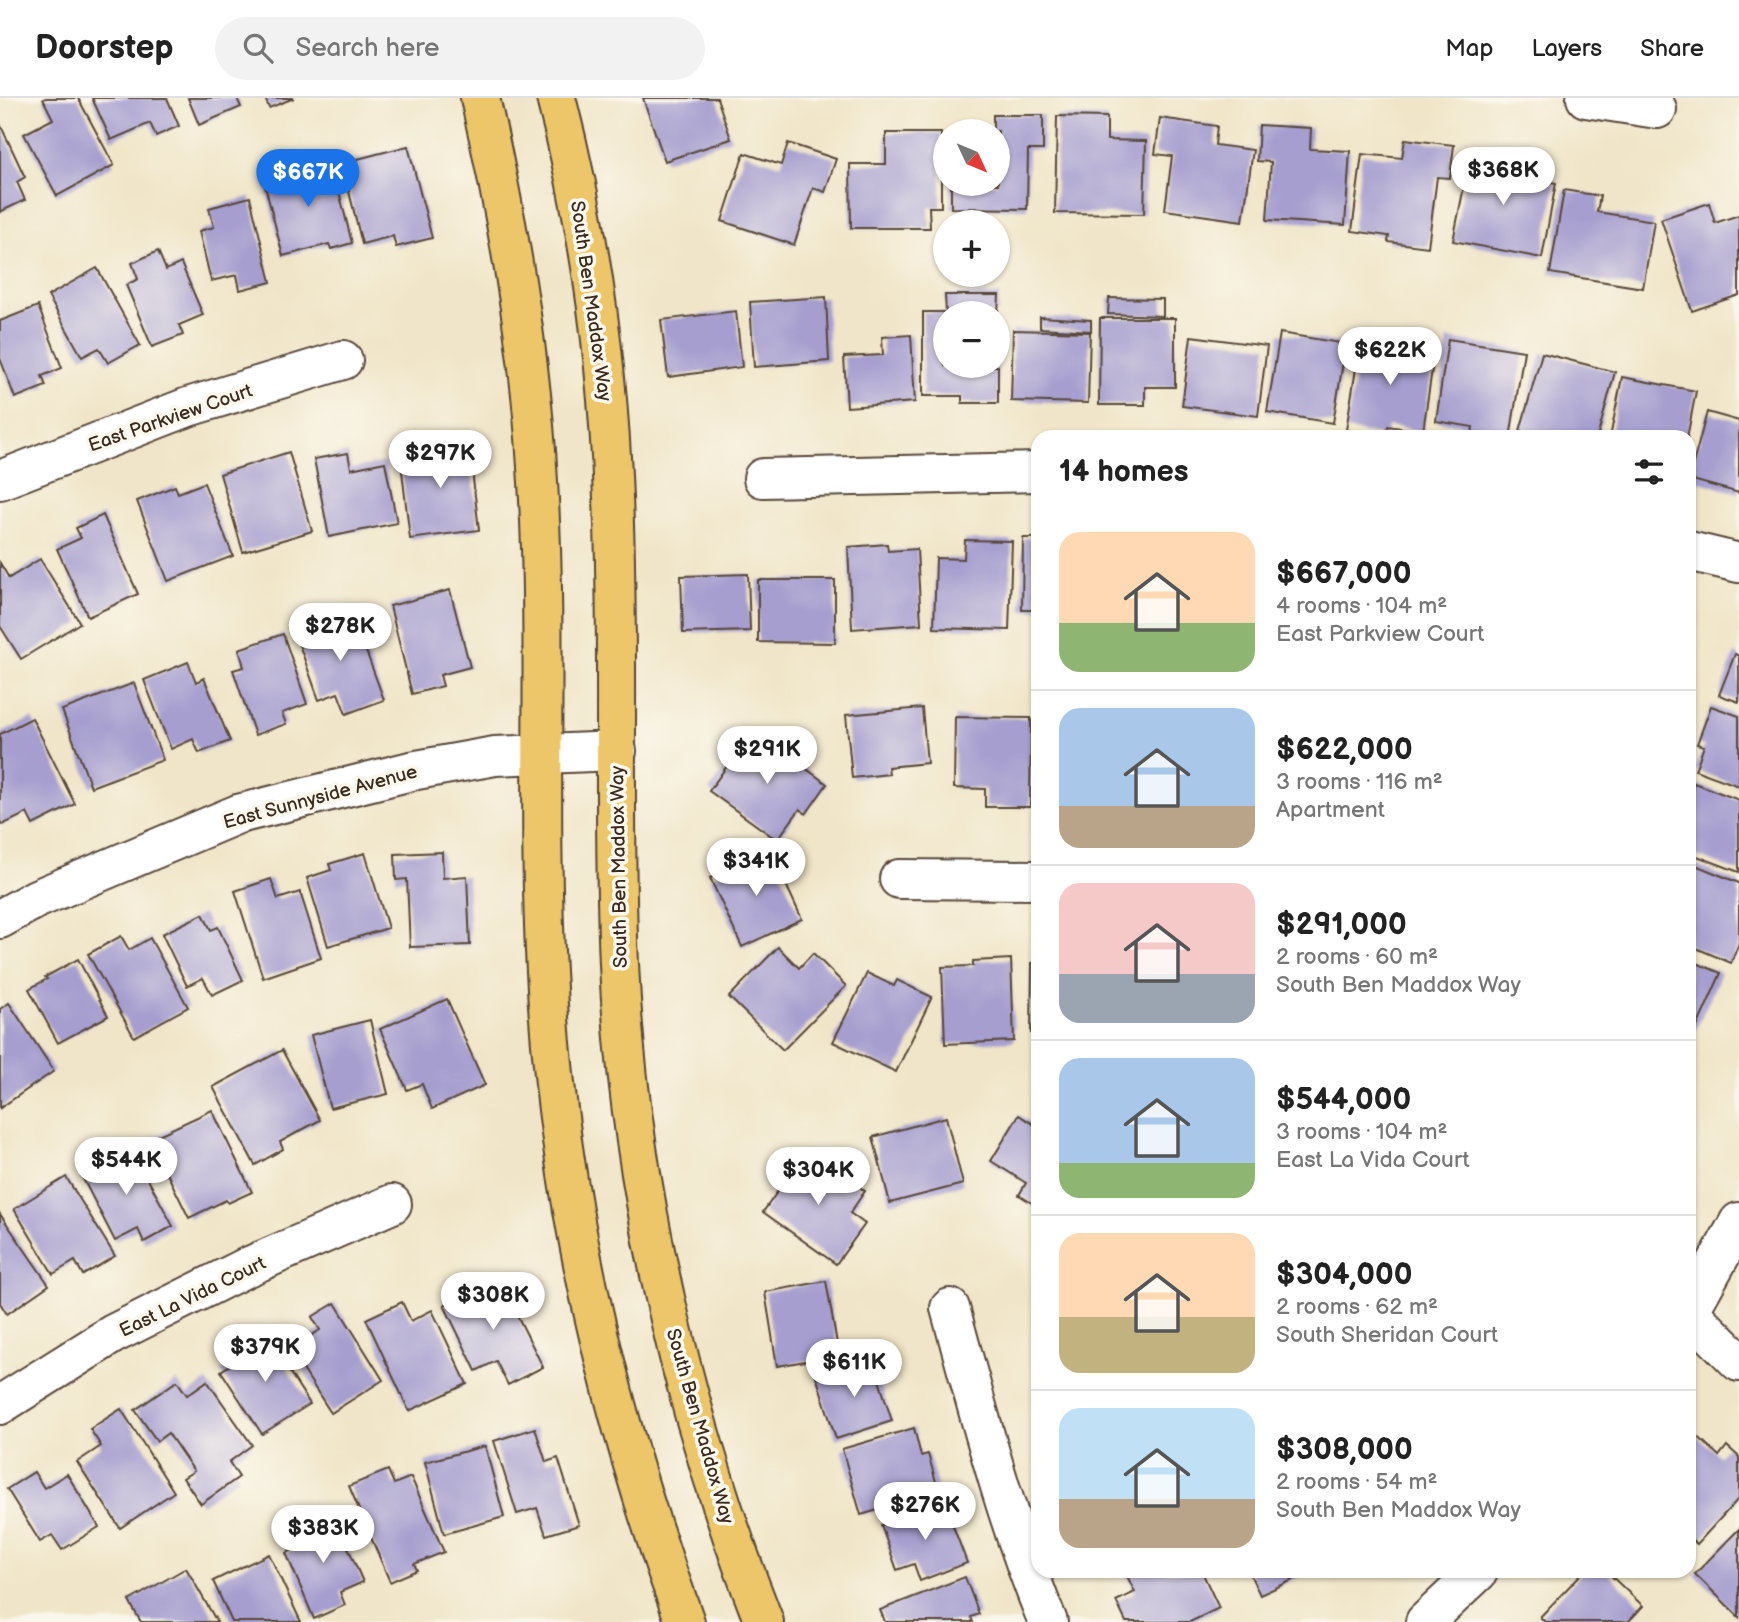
<!DOCTYPE html>
<html lang="en">
<head>
<meta charset="utf-8">
<style>
  :root { --surface:#fff; --page:#f2f2f2; --text:#222; --muted:#767676; --line:#e0e0e0; --accent:#1a73e8 }
  body { margin:0; font-family:"Balsamiq Sans",sans-serif; background:var(--page); color:var(--text); height:100vh; display:flex; flex-direction:column; font-size:26px; white-space:nowrap }
  * { box-sizing:border-box; margin:0 }
  p { font-size:23px; color:var(--muted) }
  .icon { flex:none; width:38px; height:38px; fill:none; stroke:currentColor; stroke-width:2; stroke-linecap:round; stroke-linejoin:round }
  .map { position:relative; flex:1; overflow:hidden }
  .drawer { position:absolute; left:1031px; top:332px; width:665px; height:1148px; display:flex; flex-direction:column; background:var(--surface); border-radius:21px; box-shadow:0 2px 5px #0004 }
  .drawer>* { flex:none }
  .needle { width:46px; rotate:134deg }
  .controls { position:absolute; left:933px; top:21px; display:grid; gap:14px }
  .controls a { display:grid; place-items:center; width:77px; height:77px; border-radius:50%; background:var(--surface); box-shadow:0 2px 5px #0004; font-size:35px }
  .price { position:absolute; translate:-50% -60px; padding:0 16px; border-radius:24px; background:#fff; color:#222; font-size:23px; line-height:46px; filter:drop-shadow(0 2px 4px #0008) }
  .price::after { content:''; position:absolute; left:50%; top:42px; width:21px; height:16px; margin-left:-10px; background:inherit; clip-path:polygon(0 0,100% 0,50% 100%) }
  .price.on { background:var(--accent); color:#fff }
  ul { padding:0; list-style:none }
  li { display:flex; align-items:center; gap:21px; height:175px; padding:0 28px }
  li+li { border-top:2px solid var(--line) }
  li span { display:grid; place-items:center; flex:none; width:196px; height:140px; border-radius:21px; color:#555 }
  li>.icon { margin-inline-start:auto }
  span .icon { width:84px; height:84px; fill:#fffc; stroke-width:1 }
  li b { font-size:30px }
  h2 { display:flex; justify-content:space-between; align-items:center; height:84px; padding:0 28px; font-size:30px }
  header { display:flex; align-items:center; gap:42px; box-sizing:border-box; height:98px; padding:0 35px; background:var(--surface); border-bottom:2px solid var(--line) }
  header strong { font-size:33px }
  nav { display:flex; gap:38px; margin-inline-start:auto; font-size:24px }
  .search { width:490px; height:63px; background:var(--page); display:flex; align-items:center; gap:18px; box-sizing:border-box; padding:0 24px; border-radius:38px; color:var(--muted); font-size:26px }
  .map>svg:first-child { display:block }
  .building { fill:#a59ecf }
  .lines { fill:none; stroke-linecap:round; stroke-linejoin:round }
  .minor-casing { stroke:#564638; stroke-width:42 }
  .major-casing { stroke:#564638; stroke-width:42 }
  .minor { stroke:#fff; stroke-width:38 }
  .major { stroke:#ecc669; stroke-width:38 }
  .labels { text-anchor:middle; stroke-width:7; stroke-linejoin:round; paint-order:stroke }
  .street-label { font-size:19px; fill:#3b2a1e; stroke:#fbf7ec }
</style>
</head>
<body>
<header>
<strong>Doorstep</strong>
<div class="search"><svg class="icon" aria-label="search" viewBox="0 0 24 24"><circle cx="10" cy="10" r="6"/><path d="M15 15l6 6"/></svg>Search here</div>
<nav><a>Map</a><a>Layers</a><a>Share</a></nav>
</header>
<div class="map">
<svg width="1739" height="1524" viewBox="0 0 1739 1524">
  <rect width="100%" height="100%" fill="#fbf7ec"/>
  <filter id="ink" filterUnits="userSpaceOnUse"><feTurbulence type="fractalNoise" baseFrequency=".0143" numOctaves="2"/><feDisplacementMap in="SourceGraphic" scale="14" xChannelSelector="R" yChannelSelector="G"/><feConvolveMatrix kernelMatrix="1 2 1 2 8 2 1 2 1" color-interpolation-filters="sRGB"/></filter>
  <filter id="wash" filterUnits="userSpaceOnUse"><feTurbulence type="fractalNoise" baseFrequency=".00686" numOctaves="4" result="noise"/><feDisplacementMap in="SourceGraphic" scale="28" xChannelSelector="R" yChannelSelector="G"/><feGaussianBlur stdDeviation="1.57" result="paint"/><feColorMatrix in="noise" values="0 0 0 0 0 0 0 0 0 0 0 0 0 0 0 0 0 1.4 0 .05"/><feComposite in="paint" operator="in"/></filter>
  <g filter="url(#wash)">
    <rect width="100%" height="100%" fill="#f0e5c8"/>
    <g id="blocks">
      <g class="building">
        <polygon points="46,0 78,0 114,67 57,98 24,36 53,21 43,1"/>
        <polygon points="92,0 167,0 179,28 156,38 150,25 111,42"/>
        <polygon points="188,0 237,0 241,9 199,27"/>
        <polygon points="265,0 294,0 269,10"/>
        <polygon points="643,0 717,0 731,41 665,63"/>
        <polygon points="993,17 1043,17 1043,52 1028,52 1027,111 951,110 951,86 998,86 998,33 993,33"/>
        <polygon points="1057,18 1107,19 1107,42 1146,43 1144,116 1055,115"/>
        <polygon points="1160,20 1217,28 1215,47 1253,52 1243,123 1165,112 1172,58 1155,56"/>
        <polygon points="0,26 25,79 17,84 25,102 0,114"/>
        <polygon points="1259,27 1311,30 1310,51 1350,53 1345,127 1267,122 1271,64 1257,63"/>
        <polygon points="886,35 941,35 941,109 929,109 930,130 851,130 850,66 886,66"/>
        <polygon points="1405,41 1454,47 1450,80 1437,79 1428,149 1388,144 1389,138 1352,133 1362,56 1402,60"/>
        <polygon points="788,45 836,61 825,94 813,90 794,147 722,123 744,55 781,67"/>
        <polygon points="408,48 432,140 396,149 393,138 362,146 342,65"/>
        <polygon points="1472,49 1514,57 1510,76 1556,85 1542,160 1453,143"/>
        <polygon points="331,62 352,145 331,151 329,146 283,158 263,80"/>
        <polygon points="1564,92 1600,98 1597,114 1654,123 1643,190 1550,175"/>
        <polygon points="250,99 271,184 240,192 237,177 211,183 199,133 214,129 209,110"/>
        <polygon points="1709,105 1715,125 1739,117 1739,197 1692,213 1661,121"/>
        <polygon points="158,153 166,172 181,165 203,217 179,227 183,237 152,249 126,187 138,181 132,165"/>
        <polygon points="97,170 140,247 108,265 99,250 82,259 48,198"/>
        <polygon points="945,197 999,197 998,215 946,215"/>
        <polygon points="826,199 829,263 754,269 750,204"/>
        <polygon points="1109,200 1163,201 1163,218 1108,216"/>
        <polygon points="38,208 62,270 42,278 46,288 15,300 0,260 0,223"/>
        <polygon points="736,213 742,269 668,279 661,222"/>
        <polygon points="923,214 945,214 945,268 998,268 998,305 962,305 962,298 923,298"/>
        <polygon points="1040,219 1091,222 1091,233 1040,230"/>
        <polygon points="1100,220 1175,220 1175,289 1145,289 1145,307 1099,307"/>
        <polygon points="1013,232 1090,234 1088,305 1011,303"/>
        <polygon points="1280,235 1346,246 1333,325 1267,314"/>
        <polygon points="911,237 915,304 847,309 844,259 883,257 882,239"/>
        <polygon points="1191,238 1267,248 1258,318 1182,308"/>
        <polygon points="1361,240 1435,251 1423,333 1388,328 1386,338 1346,332"/>
        <polygon points="1448,241 1524,253 1510,340 1472,337 1473,329 1436,323"/>
        <polygon points="1542,255 1615,274 1597,340 1518,340"/>
        <polygon points="1622,279 1696,293 1687,340 1610,340"/>
        <polygon points="1707,314 1739,323 1739,395 1689,381"/>
        <polygon points="468,338 479,432 410,441 400,356 433,352 433,343"/>
        <polygon points="289,354 312,433 243,454 220,376"/>
        <polygon points="348,355 351,371 385,364 397,425 329,439 314,361"/>
        <polygon points="204,385 233,458 168,483 137,403 175,388 178,395"/>
        <polygon points="103,417 138,496 88,519 57,451 81,440 76,430"/>
        <polygon points="1023,440 1038,440 1038,512 1022,512"/>
        <polygon points="965,442 1012,443 1009,532 934,530 936,460 964,461"/>
        <polygon points="887,446 888,453 917,451 921,526 852,531 848,449"/>
        <polygon points="40,461 80,525 21,561 0,528 0,465 9,480"/>
        <polygon points="748,476 750,533 683,535 681,478"/>
        <polygon points="758,482 835,482 835,545 758,544"/>
        <polygon points="450,492 470,569 440,577 443,588 412,596 390,508"/>
        <polygon points="352,515 384,602 346,616 338,595 319,602 295,535"/>
        <polygon points="283,536 307,606 282,615 286,626 255,637 233,572 244,569 239,551"/>
        <polygon points="1735,556 1739,558 1739,604 1719,597"/>
        <polygon points="188,564 196,584 204,580 230,643 199,655 193,641 171,651 144,582"/>
        <polygon points="134,585 163,662 91,689 62,612"/>
        <polygon points="1711,608 1739,618 1739,688 1695,672 1704,648 1697,646"/>
        <polygon points="922,610 927,665 888,669 889,676 852,680 846,617"/>
        <polygon points="955,619 1031,620 1030,709 985,709 985,691 954,690"/>
        <polygon points="32,620 75,706 33,727 27,715 2,727 0,723 0,636"/>
        <polygon points="753,632 827,686 806,716 800,711 777,742 709,693"/>
        <polygon points="1694,685 1739,702 1739,774 1689,755 1689,700"/>
        <polygon points="770,752 802,821 742,849 710,780"/>
        <polygon points="442,754 443,780 467,778 470,847 410,849 407,781 396,782 395,756"/>
        <polygon points="365,755 388,830 328,848 307,780 331,772 329,766"/>
        <polygon points="1693,766 1739,785 1739,845 1731,865 1689,847 1689,776"/>
        <polygon points="271,781 278,801 300,794 321,860 263,880 235,793"/>
        <polygon points="203,816 211,832 218,829 243,882 212,897 203,880 187,888 162,836"/>
        <polygon points="121,838 129,852 150,840 188,909 134,939 88,856"/>
        <polygon points="778,849 799,870 813,855 846,888 783,952 729,899"/>
        <polygon points="78,861 108,918 58,945 29,891 47,881 45,879"/>
        <polygon points="1011,861 1014,943 945,946 942,869 973,868 973,863"/>
        <polygon points="1689,862 1721,875 1693,938 1689,936"/>
        <polygon points="1032,865 1038,865 1038,935 1031,935"/>
        <polygon points="867,875 894,888 897,882 932,899 896,974 833,944"/>
        <polygon points="447,901 485,987 432,1011 422,986 407,992 380,931"/>
        <polygon points="9,905 54,973 0,1010 0,911"/>
        <polygon points="370,922 388,996 330,1010 311,937"/>
        <polygon points="282,952 320,1022 280,1044 283,1051 255,1067 213,989"/>
        <polygon points="212,1012 252,1094 228,1105 226,1102 189,1120 150,1041"/>
        <polygon points="1019,1017 1038,1029 1038,1109 1019,1097 1026,1085 991,1063"/>
        <polygon points="946,1019 963,1086 890,1105 873,1039"/>
        <polygon points="130,1048 173,1128 144,1144 138,1131 115,1143 80,1075"/>
        <polygon points="807,1052 865,1093 850,1115 865,1126 836,1166 763,1114"/>
        <polygon points="66,1079 115,1158 83,1177 75,1163 53,1176 14,1111"/>
        <polygon points="0,1116 49,1187 7,1216 0,1205"/>
        <polygon points="498,1179 543,1269 508,1287 496,1263 476,1273 444,1207"/>
        <polygon points="826,1183 839,1257 777,1268 765,1194"/>
        <polygon points="402,1204 411,1223 432,1212 467,1286 409,1313 366,1221"/>
        <polygon points="335,1205 383,1282 331,1315 290,1251 320,1232 312,1219"/>
        <polygon points="263,1233 310,1306 262,1336 221,1273 246,1256 240,1247"/>
        <polygon points="872,1260 892,1323 836,1341 816,1278"/>
        <polygon points="177,1283 187,1297 207,1283 252,1347 229,1364 239,1379 201,1406 183,1380 194,1373 168,1335 157,1343 135,1312"/>
        <polygon points="121,1311 174,1394 120,1430 77,1364 101,1348 90,1331"/>
        <polygon points="535,1330 546,1364 558,1360 579,1427 546,1437 537,1410 517,1416 494,1343"/>
        <polygon points="914,1330 921,1358 928,1356 939,1394 861,1417 842,1351"/>
        <polygon points="1692,1333 1719,1358 1727,1348 1739,1359 1739,1400 1697,1446 1689,1439 1689,1337"/>
        <polygon points="485,1348 504,1419 444,1436 425,1364"/>
        <polygon points="388,1372 394,1386 411,1379 444,1454 414,1466 417,1472 390,1484 349,1388"/>
        <polygon points="34,1374 44,1390 67,1376 99,1429 62,1452 52,1437 40,1444 7,1391"/>
        <polygon points="944,1404 967,1465 920,1483 914,1466 897,1472 881,1427"/>
        <polygon points="333,1415 363,1484 340,1494 345,1507 314,1521 286,1455 298,1450 290,1433"/>
        <polygon points="1739,1431 1739,1519 1695,1476"/>
        <polygon points="269,1456 301,1524 232,1524 213,1483"/>
        <polygon points="186,1470 217,1524 141,1524 129,1503"/>
        <polygon points="1125,1474 1202,1474 1219,1510 1190,1524 1126,1524 1116,1503 1135,1494"/>
        <polygon points="1249,1474 1310,1474 1260,1497"/>
        <polygon points="1583,1474 1607,1474 1643,1508 1628,1524 1545,1524 1540,1519"/>
        <polygon points="965,1479 979,1516 971,1519 973,1524 885,1524 880,1512"/>
      </g>
    </g>
  </g>
  <g filter="url(#ink)">
    <use href="#blocks" fill-opacity="0" stroke="#564638" stroke-width="2"/>
    <g class="lines">
      <g class="minor-casing">
        <g id="minor">
          <polyline points="1586,0 1657,11"/>
          <polyline points="763,380 1038,374"/>
          <polyline points="0,382 188,309 343,262"/>
          <polyline points="1689,453 1739,465"/>
          <polyline points="899,781 1038,782"/>
          <polyline points="0,821 36,801 238,716 411,673 495,658 617,653"/>
          <path d="M950 1210C979 1316 1006 1423 1048 1524"/>
          <polyline points="1689,1214 1739,1124"/>
          <polyline points="1689,1214 1739,1264"/>
          <polyline points="0,1307 113,1236 245,1170 392,1106"/>
          <polyline points="1425,1524 1478,1474"/>
        </g>
      </g>
      <g class="major-casing">
        <g id="major">
          <path d="M480 0C509 126 531 254 538 384 548 546 537 710 546 873 557 1095 609 1316 685 1524"/>
          <path d="M556 0C590 130 608 266 613 400 620 555 612 711 619 866 629 1085 684 1321 764 1524"/>
        </g>
      </g>
      <use href="#minor" class="minor"/>
      <use href="#major" class="major"/>
    </g>
  </g>
  <g class="labels">
    <g class="street-label">
      <text transform="translate(592 203) rotate(82)" y="7">South Ben Maddox Way</text>
      <text transform="translate(170 319) rotate(-19)" y="7">East Parkview Court</text>
      <text transform="translate(320 698) rotate(-15)" y="7">East Sunnyside Avenue</text>
      <text transform="translate(618 769) rotate(-91)" y="7">South Ben Maddox Way</text>
      <text transform="translate(192 1198) rotate(-26)" y="7">East La Vida Court</text>
      <text transform="translate(701 1328) rotate(74)" y="7">South Ben Maddox Way</text>
    </g>
  </g>
</svg>
<div class="controls">
<a><svg class="needle" viewBox="-14 -14 28 28"><path d="M0-13l5 13h-10z" fill="#e53935"/><path d="M0 13l5-13h-10z" fill="#767676"/></svg></a>
<a>+</a>
<a>−</a>
</div>
<b class="price" style="left:1503px;top:109px">$368K</b>
<b class="price on" style="left:308px;top:111px">$667K</b>
<b class="price" style="left:1390px;top:289px">$622K</b>
<b class="price" style="left:440px;top:392px">$297K</b>
<b class="price" style="left:340px;top:565px">$278K</b>
<b class="price" style="left:767px;top:688px">$291K</b>
<b class="price" style="left:756px;top:800px">$341K</b>
<b class="price" style="left:126px;top:1099px">$544K</b>
<b class="price" style="left:818px;top:1109px">$304K</b>
<b class="price" style="left:493px;top:1234px">$308K</b>
<b class="price" style="left:265px;top:1286px">$379K</b>
<b class="price" style="left:854px;top:1301px">$611K</b>
<b class="price" style="left:925px;top:1444px">$276K</b>
<b class="price" style="left:323px;top:1467px">$383K</b>
<section class="drawer">
<h2>14 homes<svg class="icon" aria-label="filters" viewBox="0 0 24 24"><path d="M4 7h16M4 17h16"/><circle cx="9" cy="7" r="2"/><circle cx="15" cy="17" r="2"/></svg></h2>
<ul>
<li><span style="background:linear-gradient(#ffd9b3 65%,#8fb573 0)"><svg class="icon" aria-label="home" viewBox="0 0 24 24"><path d="M3 11l9-7 9 7M6 9v11h12V9"/></svg></span><div><b>$667,000</b><p>4 rooms · 104 m²</p><p>East Parkview Court</p></div></li>
<li><span style="background:linear-gradient(#a9c7e8 70%,#b9a48a 0)"><svg class="icon" aria-label="home" viewBox="0 0 24 24"><path d="M3 11l9-7 9 7M6 9v11h12V9"/></svg></span><div><b>$622,000</b><p>3 rooms · 116 m²</p><p>Apartment</p></div></li>
<li><span style="background:linear-gradient(#f6c9c9 65%,#9aa5b1 0)"><svg class="icon" aria-label="home" viewBox="0 0 24 24"><path d="M3 11l9-7 9 7M6 9v11h12V9"/></svg></span><div><b>$291,000</b><p>2 rooms · 60 m²</p><p>South Ben Maddox Way</p></div></li>
<li><span style="background:linear-gradient(#a9c7e8 75%,#8fb573 0)"><svg class="icon" aria-label="home" viewBox="0 0 24 24"><path d="M3 11l9-7 9 7M6 9v11h12V9"/></svg></span><div><b>$544,000</b><p>3 rooms · 104 m²</p><p>East La Vida Court</p></div></li>
<li><span style="background:linear-gradient(#ffd9b3 60%,#c2b280 0)"><svg class="icon" aria-label="home" viewBox="0 0 24 24"><path d="M3 11l9-7 9 7M6 9v11h12V9"/></svg></span><div><b>$304,000</b><p>2 rooms · 62 m²</p><p>South Sheridan Court</p></div></li>
<li><span style="background:linear-gradient(#bfe0f5 65%,#b9a48a 0)"><svg class="icon" aria-label="home" viewBox="0 0 24 24"><path d="M3 11l9-7 9 7M6 9v11h12V9"/></svg></span><div><b>$308,000</b><p>2 rooms · 54 m²</p><p>South Ben Maddox Way</p></div></li>
</ul>
</section>
</div>
</body>
</html>
